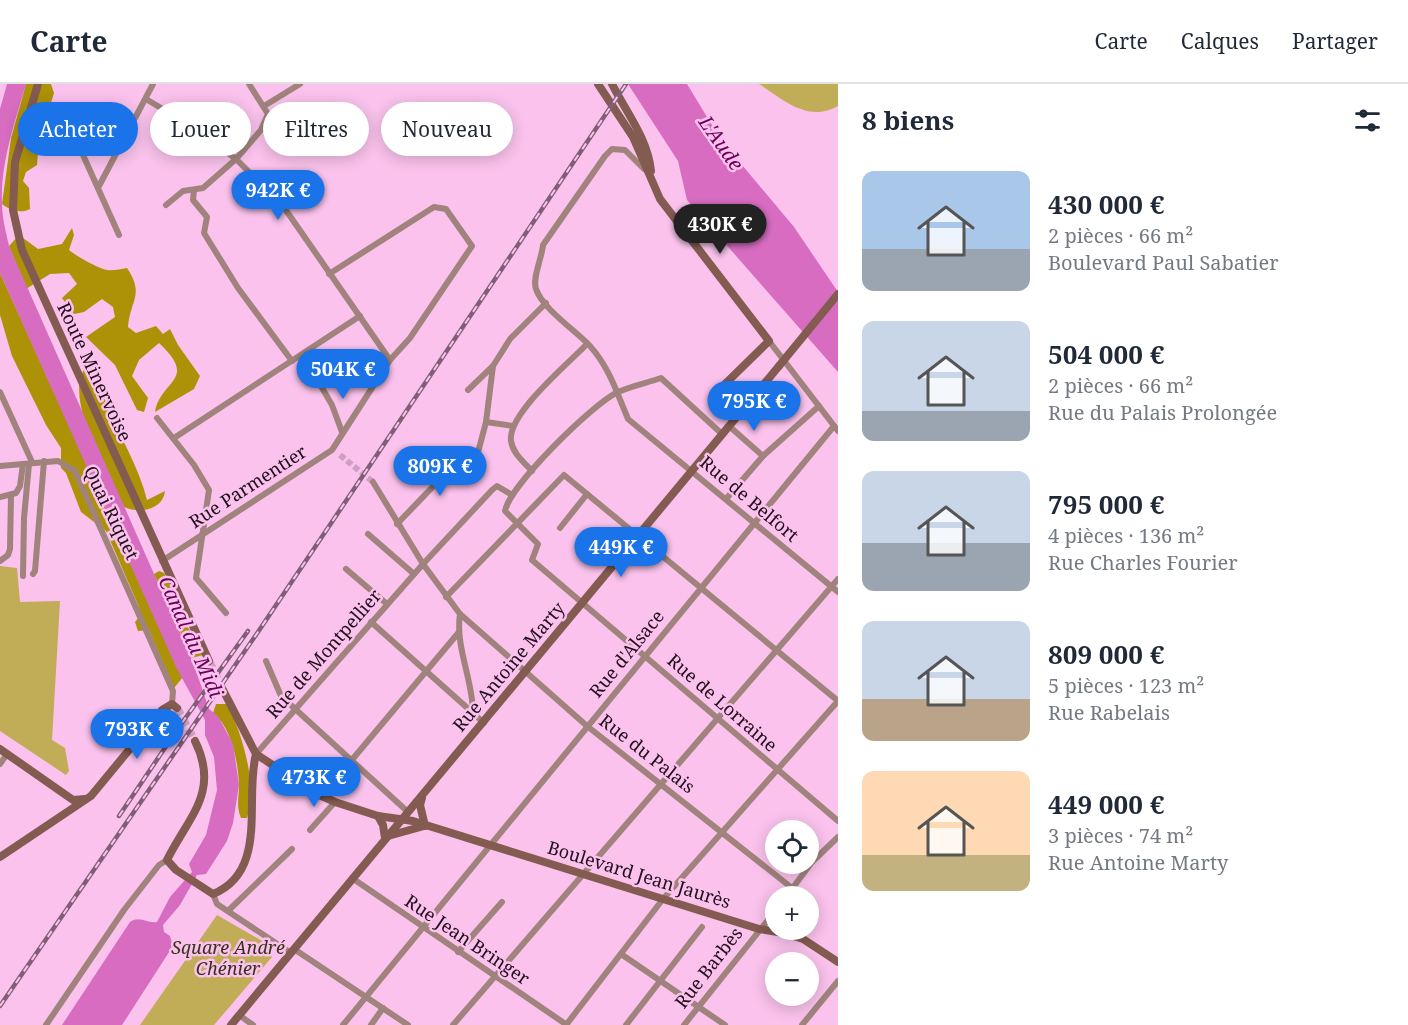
<!DOCTYPE html>
<html lang="fr">
<head>
<meta charset="utf-8">
<style>
  :root { --surface:#fff; --page:#f2f2f3; --text:#1f2937; --muted:#747a83; --line:#e0e1e3; --accent:#1a73e8 }
  body { margin:0; font-family:"Noto Serif",serif; background:var(--page); color:var(--text); height:100vh; display:flex; flex-direction:column; font-size:22px; white-space:nowrap }
  * { box-sizing:border-box; margin:0 }
  p { font-size:20px; color:var(--muted) }
  .icon { flex:none; width:33px; height:33px; fill:none; stroke:currentColor; stroke-width:2; stroke-linecap:round; stroke-linejoin:round }
  .map { position:relative; flex:1; overflow:hidden }
  .side { display:flex; flex-direction:column; background:var(--surface); width:570px }
  .side>* { flex:none }
  .banner { position:absolute; left:18px; top:18px; width:570px; height:54px; display:flex; gap:12px }
  .fabs { position:absolute; left:765px; top:736px; display:grid; gap:12px }
  .fabs a { display:grid; place-items:center; width:54px; height:54px; border-radius:50%; background:var(--surface); box-shadow:0 3px 15px #0003; font-size:30px }
  .price { position:absolute; translate:-50% -51px; padding:0 14px; border-radius:21px; background:var(--accent); color:#fff; font-size:20px; line-height:39px; filter:drop-shadow(0 2px 3px #0008) }
  .price::after { content:''; position:absolute; left:50%; top:36px; width:18px; height:14px; margin-left:-9px; background:inherit; clip-path:polygon(0 0,100% 0,50% 100%) }
  .price.selected { background:#222; color:#fff }
  ul { padding:0; list-style:none }
  li { display:flex; align-items:center; gap:18px; height:150px; padding:0 24px }
  li span { display:grid; place-items:center; flex:none; width:168px; height:120px; border-radius:12px; color:#555 }
  li>.icon { margin-inline-start:auto }
  span .icon { width:72px; height:72px; fill:#fffc; stroke-width:1 }
  li b { font-size:26px }
  h2 { display:flex; justify-content:space-between; align-items:center; height:72px; padding:0 24px; font-size:26px }
  .chip { padding:0 21px; border-radius:27px; background:var(--surface); box-shadow:0 3px 15px #0003; font-size:21px; line-height:54px }
  .chip.selected { background:var(--accent); color:#fff }
  header { display:flex; align-items:center; gap:36px; box-sizing:border-box; height:84px; padding:0 30px; background:var(--surface); border-bottom:2px solid var(--line) }
  header strong { font-size:28px }
  nav { display:flex; gap:33px; margin-inline-start:auto; font-size:21px }
  main { display:flex; flex:1; min-height:0 }
  .map>svg:first-child { display:block }
  .green { fill:#c1ac57 }
  .forest { fill:#ad9207 }
  .water { fill:#d76cc1 }
  .lines { fill:none; stroke-linecap:round; stroke-linejoin:round }
  .street-tunnel { stroke:#cf9ec3; stroke-width:6; stroke-dasharray:6 3; stroke-linecap:butt }
  .secondary-tunnel { stroke:#cf9ec3; stroke-width:8; stroke-dasharray:8 4; stroke-linecap:butt }
  .street { stroke:#a0837c; stroke-width:6 }
  .secondary { stroke:#845b50; stroke-width:8 }
  .rail-casing { stroke:#815e78; stroke-width:4.5 }
  .rail { stroke:#fac2ec; stroke-width:2; stroke-dasharray:7; stroke-linecap:butt }
  .secondary-bridge { stroke:#845b50; stroke-width:8 }
  .labels { text-anchor:middle; stroke-width:5; stroke-linejoin:round; paint-order:stroke }
  .street-label { font-size:18px; fill:#220f1e; stroke:#fac2ec }
  .park-label { font-size:18px; font-style:italic; fill:#39331b; stroke:#fac2ec }
  .water-label { font-size:20px; font-style:italic; fill:#6a005c; stroke:#fac2ec }
</style>
</head>
<body>
<header>
<strong>Carte</strong>
<nav><a>Carte</a><a>Calques</a><a>Partager</a></nav>
</header>
<main>
<div class="map">
<svg width="838" height="941" viewBox="0 0 838 941">
  <rect width="100%" height="100%" fill="#fac2ec"/>
  <g class="green">
    <path d="M752 0H838V22C808 39 784 16 759 0Z"/>
    <polygon points="0,482 17,484 20,518 60,517 52,656 65,664 69,687 66,691 0,647"/>
    <polygon points="217,831 264,858 270,864 272,873 214,941 140,941"/>
  </g>
  <g class="forest">
    <path d="M26 0H51L54 9 39 57 37 81 26 88 23 97 29 104 30 125C21 130 9 126 2 120L11 54Z"/>
    <path d="M72 144 74 151 69 166C76 172 99 185 107 186 113 187 121 185 127 184 145 211 130 216 128 243L136 249 156 242 163 250 170 245 178 261 200 292 194 305 155 328C161 295 199 297 159 259L139 276 132 292 148 314 144 328 137 326 115 281 86 253 115 233 113 223 102 215 84 228 74 230 62 214 77 200 69 189 50 190 26 205 9 162 19 151 38 165 62 160Z"/>
    <polygon points="0,189 183,593 174,604 149,546 138,547 135,538 139,533 139,523 106,447 81,428 66,389 61,384 61,364 46,341 12,272 0,231"/>
    <path d="M85 284 95 286C101 298 102 309 107 321 120 353 139 383 147 416L165 407C163 426 139 430 124 423 109 392 63 315 85 284Z"/>
    <polygon points="159,487 164,489 183,528 184,539 195,552 203,571 192,574 154,490"/>
    <path d="M216 620H228C242 652 258 699 247 734H241C236 722 239 714 239 701 238 678 232 644 213 629Z"/>
  </g>
  <g class="water">
    <path d="M7 0H26C15 38 0 80 2 120 2 134 6 148 9 162L193 578 209 625 218 632 233 660 239 701 233 739 227 757 206 790 197 791 180 821 163 841 164 848 170 852 173 862 122 941H62L130 838C140 831 147 840 157 838L170 813 192 788 189 780 206 751 217 706 214 673 205 651V636L177 585 0 189V25Z"/>
    <polygon points="628,0 687,0 721,56 794,143 838,208 838,288 687,116 678,77"/>
  </g>
  <g class="lines">
    <polyline class="street-tunnel" points="340,371 373,398"/>
    <g class="secondary-tunnel">
      <polyline points="209,577 223,606"/>
      <polyline points="177,624 195,657"/>
    </g>
    <g class="street">
      <polyline points="146,15 196,45 236,75 283,122 390,276"/>
      <polyline points="264,22 300,0"/>
      <polyline points="91,43 84,55 83,71 119,151"/>
      <path d="M644 85 625 66 612 65 605 72 543 161C542 174 532 194 536 205 542 224 576 247 590 262 609 283 617 309 628 335L838 508"/>
      <polyline points="99,102 153,0"/>
      <polyline points="194,106 193,116 207,133 204,149 238,204 292,277"/>
      <polyline points="166,121 183,107 203,104 236,75 261,46 268,30 249,0"/>
      <polyline points="769,257 838,347"/>
      <polyline points="318,297 332,321 342,348"/>
      <polyline points="468,306 493,282 510,255 546,219"/>
      <polyline points="0,308 32,378"/>
      <polyline points="157,334 194,381 209,406 196,494 226,529"/>
      <polyline points="486,338 513,342"/>
      <polyline points="729,342 763,372"/>
      <path d="M722 350 661 294C647 299 630 302 616 309 591 322 510 401 505 427L538 460 532 476 838 737"/>
      <polyline points="174,354 360,232"/>
      <polyline points="0,382 58,377 75,387 173,607 172,620"/>
      <path d="M532 387C524 378 513 370 511 357 507 330 569 279 587 260"/>
      <polyline points="373,398 423,480 460,530 587,642 792,804"/>
      <polyline points="0,413 16,409 20,402 23,380"/>
      <polyline points="726,415 763,372 819,322"/>
      <polyline points="397,440 445,390 476,376 486,338 493,282"/>
      <polyline points="560,444 587,410"/>
      <polyline points="368,450 414,490"/>
      <polyline points="0,477 8,471 10,465 11,412"/>
      <polyline points="162,477 332,366 390,276 410,254 472,162 446,125 434,123 329,190"/>
      <polyline points="346,485 387,520"/>
      <polyline points="33,490 35,487 44,377"/>
      <polyline points="23,492 24,434 29,380"/>
      <polyline points="446,513 564,391 838,617"/>
      <path d="M460 530C455 563 473 596 473 629L484 639"/>
      <polyline points="371,538 473,629"/>
      <polyline points="266,577 281,612 408,728"/>
      <polyline points="256,670 423,480 492,406 497,402 512,411"/>
      <polyline points="351,677 459,548"/>
      <polyline points="0,680 7,670"/>
      <polyline points="310,746 335,718"/>
      <polyline points="352,794 567,941"/>
      <polyline points="213,810 217,820 291,869"/>
      <polyline points="786,813 812,778 838,753"/>
      <polyline points="228,827 292,765"/>
      <polyline points="294,865 408,941"/>
      <polyline points="458,868 502,818"/>
      <polyline points="621,870 725,941"/>
      <polyline points="239,931 253,941"/>
      <polyline points="46,941 124,826 159,781 167,776"/>
      <polyline points="343,941 834,342"/>
      <polyline points="371,941 383,924"/>
      <polyline points="453,941 838,495"/>
      <polyline points="566,941 663,815 838,617"/>
      <polyline points="626,941 702,843"/>
      <polyline points="684,941 776,826"/>
      <polyline points="802,941 838,897"/>
    </g>
    <g class="secondary">
      <polyline points="38,0 15,78 13,126 22,166 209,577"/>
      <polyline points="598,0 633,53 660,115 769,257 723,302 721,314 739,330"/>
      <path d="M612 0C626 28 648 55 651 87"/>
      <polyline points="223,606 256,670 315,709 335,718 378,732 413,737 759,845 784,849 803,855 838,878"/>
      <path d="M195 657C220 708 189 732 167 776L176 786 213 810C269 787 244 715 256 670"/>
      <polyline points="0,665 73,716 85,715"/>
      <polyline points="422,714 420,721 425,742"/>
      <polyline points="378,732 383,741 385,754"/>
      <polyline points="388,752 424,742"/>
      <polyline points="0,773 91,712 162,626 172,620 177,624"/>
      <polyline points="231,941 779,282"/>
    </g>
    <g class="rail-casing">
      <g id="rail">
        <polyline points="119,732 179,643 248,547"/>
        <polyline points="0,922 258,548 626,0"/>
      </g>
    </g>
    <use href="#rail" class="rail"/>
    <polyline class="secondary-bridge" points="779,282 838,210"/>
  </g>
  <g class="labels">
    <g class="street-label">
      <text transform="translate(94 288) rotate(65)" y="6">Route Minervoise</text>
      <text transform="translate(248 403) rotate(-33)" y="6">Rue Parmentier</text>
      <text transform="translate(749 415) rotate(40)" y="6">Rue de Belfort</text>
      <text transform="translate(111 429) rotate(64)" y="6">Quai Riquet</text>
      <text transform="translate(324 570) rotate(-49)" y="6">Rue de Montpellier</text>
      <text transform="translate(627 570) rotate(-51)" y="6">Rue d'Alsace</text>
      <text transform="translate(509 583) rotate(-50)" y="6">Rue Antoine Marty</text>
      <text transform="translate(722 619) rotate(41)" y="6">Rue de Lorraine</text>
      <text transform="translate(647 670) rotate(38)" y="6">Rue du Palais</text>
      <text transform="translate(639 791) rotate(17)" y="6">Boulevard Jean Jaurès</text>
      <text transform="translate(467 856) rotate(34)" y="6">Rue Jean Bringer</text>
      <text transform="translate(709 884) rotate(-52)" y="6">Rue Barbès</text>
    </g>
    <g class="park-label">
      <text x="228" y="870">Square André<tspan x="228" dy="21">Chénier</tspan></text>
    </g>
    <g class="water-label">
      <text transform="translate(721 59) rotate(55)" y="7">L'Aude</text>
      <text transform="translate(191 553) rotate(66)" y="7">Canal du Midi</text>
    </g>
  </g>
</svg>
<div class="fabs">
<a><svg class="icon" aria-label="locate" viewBox="0 0 24 24"><circle cx="12" cy="12" r="6"/><path d="M12 2v4M12 18v4M2 12h4M18 12h4"/></svg></a>
<a>+</a>
<a>−</a>
</div>
<b class="price" style="left:278px;top:137px">942K €</b>
<b class="price selected" style="left:720px;top:171px">430K €</b>
<b class="price" style="left:343px;top:316px">504K €</b>
<b class="price" style="left:754px;top:348px">795K €</b>
<b class="price" style="left:440px;top:413px">809K €</b>
<b class="price" style="left:621px;top:494px">449K €</b>
<b class="price" style="left:137px;top:676px">793K €</b>
<b class="price" style="left:314px;top:724px">473K €</b>
<div class="banner">
<a class="chip selected">Acheter</a>
<a class="chip">Louer</a>
<a class="chip">Filtres</a>
<a class="chip">Nouveau</a>
</div>
</div>
<section class="side">
<h2>8 biens<svg class="icon" aria-label="filters" viewBox="0 0 24 24"><path d="M4 7h16M4 17h16"/><circle cx="9" cy="7" r="2"/><circle cx="15" cy="17" r="2"/></svg></h2>
<ul>
<li><span style="background:linear-gradient(#a9c7e8 65%,#9aa5b1 0)"><svg class="icon" aria-label="home" viewBox="0 0 24 24"><path d="M3 11l9-7 9 7M6 9v11h12V9"/></svg></span><div><b>430 000 €</b><p>2 pièces · 66 m²</p><p>Boulevard Paul Sabatier</p></div></li>
<li><span style="background:linear-gradient(#c9d6e8 75%,#9aa5b1 0)"><svg class="icon" aria-label="home" viewBox="0 0 24 24"><path d="M3 11l9-7 9 7M6 9v11h12V9"/></svg></span><div><b>504 000 €</b><p>2 pièces · 66 m²</p><p>Rue du Palais Prolongée</p></div></li>
<li><span style="background:linear-gradient(#c9d6e8 60%,#9aa5b1 0)"><svg class="icon" aria-label="home" viewBox="0 0 24 24"><path d="M3 11l9-7 9 7M6 9v11h12V9"/></svg></span><div><b>795 000 €</b><p>4 pièces · 136 m²</p><p>Rue Charles Fourier</p></div></li>
<li><span style="background:linear-gradient(#c9d6e8 65%,#b9a48a 0)"><svg class="icon" aria-label="home" viewBox="0 0 24 24"><path d="M3 11l9-7 9 7M6 9v11h12V9"/></svg></span><div><b>809 000 €</b><p>5 pièces · 123 m²</p><p>Rue Rabelais</p></div></li>
<li><span style="background:linear-gradient(#ffd9b3 70%,#c2b280 0)"><svg class="icon" aria-label="home" viewBox="0 0 24 24"><path d="M3 11l9-7 9 7M6 9v11h12V9"/></svg></span><div><b>449 000 €</b><p>3 pièces · 74 m²</p><p>Rue Antoine Marty</p></div></li>
</ul>
</section>
</main>
</body>
</html>
